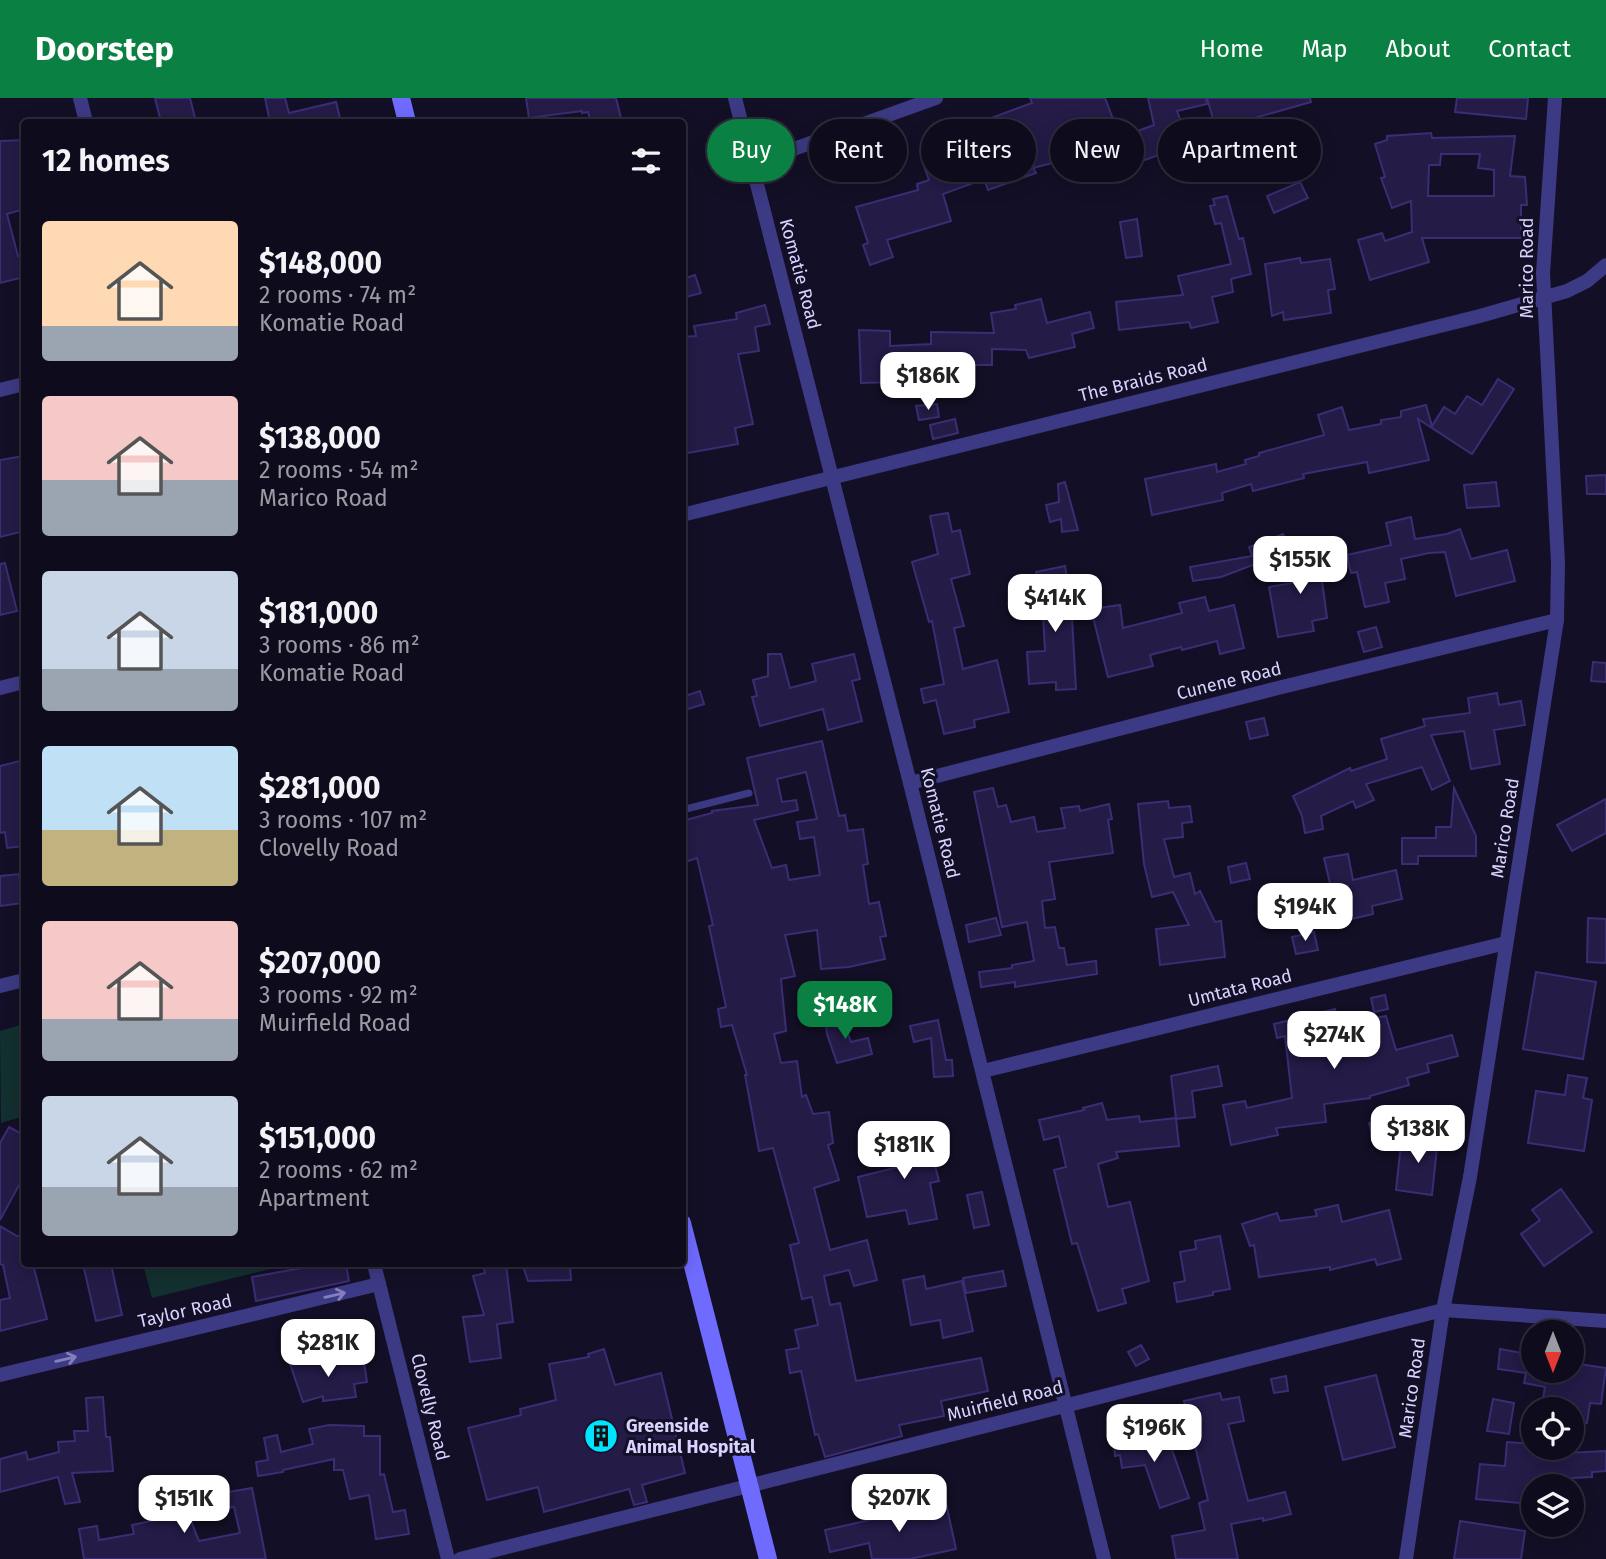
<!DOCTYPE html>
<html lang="en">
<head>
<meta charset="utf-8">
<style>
  :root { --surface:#0e0b1c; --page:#1c1929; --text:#f1f3f6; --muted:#9b9ba3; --line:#2e2b3b; --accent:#0b8043 }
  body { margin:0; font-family:"Fira Sans",sans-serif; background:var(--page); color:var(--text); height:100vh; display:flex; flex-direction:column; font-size:26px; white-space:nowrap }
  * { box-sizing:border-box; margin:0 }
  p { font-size:23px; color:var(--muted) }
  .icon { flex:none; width:38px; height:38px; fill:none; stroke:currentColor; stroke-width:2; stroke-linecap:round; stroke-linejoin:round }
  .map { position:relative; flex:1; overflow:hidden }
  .details { position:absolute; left:21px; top:21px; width:665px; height:1148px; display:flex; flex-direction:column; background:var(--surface); border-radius:7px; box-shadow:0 4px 18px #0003,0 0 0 2px var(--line) }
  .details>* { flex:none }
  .guide { position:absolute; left:707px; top:21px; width:665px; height:63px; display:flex; gap:14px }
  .needle { width:46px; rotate:180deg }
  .buttons { position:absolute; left:1521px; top:1222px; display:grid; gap:14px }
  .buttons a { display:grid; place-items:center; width:63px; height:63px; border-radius:50%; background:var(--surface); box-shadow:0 4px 18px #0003,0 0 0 2px var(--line); font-size:35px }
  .price { position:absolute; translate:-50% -60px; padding:0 16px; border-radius:14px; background:#fff; color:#222; font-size:23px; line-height:46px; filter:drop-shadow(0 2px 4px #0008) }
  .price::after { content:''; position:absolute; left:50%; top:42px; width:21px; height:16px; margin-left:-10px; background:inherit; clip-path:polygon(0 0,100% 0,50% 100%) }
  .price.selected { background:var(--accent); color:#fff }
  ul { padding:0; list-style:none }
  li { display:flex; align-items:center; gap:21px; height:175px; padding:0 21px }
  li span { display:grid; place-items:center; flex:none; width:196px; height:140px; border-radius:7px; color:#555 }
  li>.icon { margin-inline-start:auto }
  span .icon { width:84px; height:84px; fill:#fffc; stroke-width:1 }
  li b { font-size:30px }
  h2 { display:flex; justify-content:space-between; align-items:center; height:84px; padding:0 21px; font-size:30px }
  .chip { padding:0 24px; border-radius:32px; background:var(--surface); box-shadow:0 4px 18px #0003,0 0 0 2px var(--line); font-size:24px; line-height:63px }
  .chip.selected { background:var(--accent); color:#fff }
  header { display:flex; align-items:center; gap:42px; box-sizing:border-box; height:98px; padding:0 35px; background:var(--accent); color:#fff }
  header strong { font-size:33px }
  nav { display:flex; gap:38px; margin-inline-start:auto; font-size:24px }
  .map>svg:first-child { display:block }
  .green { fill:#12302f }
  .building { fill:#241b47; stroke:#3b2d73; stroke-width:2; fill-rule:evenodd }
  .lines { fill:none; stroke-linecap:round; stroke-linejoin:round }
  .lane { stroke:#3d3a85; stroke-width:7 }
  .street { stroke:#3d3a85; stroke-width:14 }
  .secondary { stroke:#6f6bff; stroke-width:18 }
  .oneway { stroke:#837fbc }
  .labels { text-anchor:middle; stroke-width:6; stroke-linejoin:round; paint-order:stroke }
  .street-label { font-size:18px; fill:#d9d4ff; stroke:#130f26 }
  .poi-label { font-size:18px; font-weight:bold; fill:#d9d4ff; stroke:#130f26; text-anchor:start }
</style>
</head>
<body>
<header>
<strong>Doorstep</strong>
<nav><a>Home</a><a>Map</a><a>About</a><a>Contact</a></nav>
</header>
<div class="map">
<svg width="1606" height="1461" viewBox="0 0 1606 1461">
  <rect width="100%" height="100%" fill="#130f26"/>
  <g class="green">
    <polygon points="20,927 24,943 24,1018 1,1025 0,933"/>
    <polygon points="143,1166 291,1166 152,1200"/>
  </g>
  <g class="building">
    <polygon points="155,0 190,0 196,24 161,24"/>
    <polygon points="265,0 285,0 289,15 336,4 341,24 270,24"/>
    <polygon points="526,0 616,0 622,24 591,24 588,14 582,15 582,13 529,20"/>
    <polygon points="1030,0 1105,0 1123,47 1033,70 1036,75 988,92 984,81 943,96 951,123 887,142 893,159 870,167 863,147 868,145 856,109 918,92 917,86 929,82 924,68 929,66 922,46 936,41 938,46 958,39 966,59 1000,47 991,20 1032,5"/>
    <polygon points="1148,0 1206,0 1207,6 1177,13 1189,46 1131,67 1121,39 1154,27"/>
    <polygon points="1207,0 1310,0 1311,4 1216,31"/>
    <polygon points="1457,0 1528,0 1526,21 1455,14"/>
    <path d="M1431 35 1432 40 1515 38 1510 78 1525 79 1527 107H1521V140H1422L1429 164 1370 182 1358 142 1382 135 1385 143 1412 134 1411 103 1392 110 1381 80 1385 79 1375 46 1387 42V38ZM1441 56H1480L1478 70 1494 72V98H1428L1429 67H1440Z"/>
    <polygon points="24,42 24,92 20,92 24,111 7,116 18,158 24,157 24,179 0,185 0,43"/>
    <polygon points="1300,84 1308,100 1274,115 1267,98"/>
    <polygon points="1227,98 1239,141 1243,140 1251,176 1231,181 1233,194 1212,199 1218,224 1191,230 1189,224 1119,232 1116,204 1183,197 1178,178 1231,166 1221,125 1215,126 1210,108 1215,107 1213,101"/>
    <polygon points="1137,121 1142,158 1126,160 1120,124"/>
    <polygon points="1300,160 1301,165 1330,161 1335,191 1328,192 1331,215 1284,222 1283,214 1272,218 1265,166"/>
    <polygon points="695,177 701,195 682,200 682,181"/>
    <polygon points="1041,201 1047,225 1090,214 1094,230 1072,236 1075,249 1029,260 1026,252 992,251 992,267 960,267 960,263 929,263 929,283 861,285 859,232 890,233 890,248 931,246 931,234 994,235 991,215 1016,211 1015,207"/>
    <polygon points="765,207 770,226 755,229 759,253 738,256 753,326 735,330 738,346 682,356 682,239 696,238 694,228 737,221 736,215"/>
    <polygon points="1498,281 1514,291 1472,356 1418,321 1429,362 1369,375 1367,364 1303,376 1304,380 1253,393 1251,386 1222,395 1223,402 1152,417 1145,381 1216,366 1217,374 1246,366 1245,362 1259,358 1259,355 1324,337 1318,317 1342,309 1349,332 1381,326 1381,322 1401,319 1401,313 1426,307 1432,328 1444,309 1455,316 1467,298 1482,307"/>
    <polygon points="937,306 939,319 919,322 916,308"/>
    <polygon points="955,321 958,335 933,341 930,327"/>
    <polygon points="24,358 24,433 0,439 0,362"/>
    <polygon points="1606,377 1606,396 1587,396 1586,378"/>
    <polygon points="1065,384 1078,432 1062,434 1061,421 1050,424 1046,407 1059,404 1058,386"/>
    <polygon points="1496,384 1499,408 1467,410 1464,387"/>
    <polygon points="948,415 952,434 960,432 970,476 951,481 964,528 954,530 963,571 997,562 1009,614 974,622 975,629 944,636 936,602 924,605 921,591 944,586 932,523 929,524 912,464 938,456 930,418"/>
    <polygon points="1411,419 1415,441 1447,436 1460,431 1471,461 1507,452 1515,483 1456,498 1445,454 1429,455 1401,461 1405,481 1385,485 1389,504 1365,509 1357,474 1351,475 1347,457 1391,447 1386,425"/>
    <polygon points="1283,436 1290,453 1221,479 1193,483 1190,469 1252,458 1249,449"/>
    <polygon points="1318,452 1327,520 1312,523 1314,533 1278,539 1269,489 1293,485 1288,455"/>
    <polygon points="5,465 17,513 0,517 0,466"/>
    <polygon points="1065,468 1071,501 1076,591 1056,592 1056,584 1029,586 1027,554 1045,553 1042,499 1036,474"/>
    <polygon points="1205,499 1209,513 1234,507 1244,550 1220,556 1217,543 1182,552 1181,549 1150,557 1153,568 1108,579 1091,511 1120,507 1123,530 1182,515 1179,505"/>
    <polygon points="1376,529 1382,549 1364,554 1358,534"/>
    <polygon points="768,556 781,556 790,590 816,583 812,566 854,556 860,581 852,583 862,623 828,632 823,611 760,628 752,599 757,598 753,582 768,578"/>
    <polygon points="1593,564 1606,565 1606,584 1591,583"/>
    <polygon points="700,593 704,606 682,613 682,599"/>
    <polygon points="1497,595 1499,607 1521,603 1525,627 1494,632 1500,666 1471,671 1464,633 1431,637 1450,683 1432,692 1422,669 1366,686 1374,702 1356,710 1353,703 1321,718 1323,731 1305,735 1302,718 1293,698 1350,670 1351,673 1387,661 1381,641 1425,628 1423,621 1470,615 1468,600"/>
    <polygon points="1264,620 1268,637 1250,641 1246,624"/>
    <path d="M822 643 839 718 845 717 848 733 863 731 868 766 863 767 869 806 879 804 886 838 880 839 885 861 849 869 821 871 817 832 785 837 795 878 781 881 786 933 774 936 781 965 797 963 802 999 806 997 813 1016 829 1014 833 1045 828 1047 839 1082 814 1090 830 1152 867 1142 877 1182 854 1188 849 1172 824 1178 830 1207 840 1205 856 1283 981 1260 988 1293 941 1303 944 1318 899 1327 902 1338 825 1359 818 1336 815 1337 801 1273 790 1275 786 1252 799 1250 795 1232 818 1227 812 1199 802 1201 790 1147 799 1145 773 1050 759 1053 745 977H747L732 927 721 929 718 911 726 909 709 828 713 827 697 760 682 765V723L712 715V713L758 707 747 660ZM806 674 817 721 797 724 800 741 814 739 820 777 789 782 786 767 772 770 754 722 798 712 796 702 782 704 777 681Z"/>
    <polygon points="24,662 24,748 7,750 5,734 0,735 0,668"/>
    <polygon points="993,690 998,709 1006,707 1011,724 1034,719 1037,734 1065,730 1061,710 1079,708 1080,713 1109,706 1112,721 1108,722 1113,755 1049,764 1055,801 1042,803 1045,830 1055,829 1059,850 1064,850 1067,867 1096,863 1097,876 1015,889 1015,884 981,889 979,874 1012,870 1012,867 1034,863 1027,824 1002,829 974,694"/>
    <polygon points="1454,690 1476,738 1476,758 1418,758 1418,766 1402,766 1402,740 1436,740 1436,729 1451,729"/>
    <polygon points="1606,701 1606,735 1572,753 1557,727"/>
    <polygon points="1168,703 1169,710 1190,708 1192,724 1182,725 1183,739 1164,741 1174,779 1190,775 1195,796 1200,793 1215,824 1221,823 1225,859 1160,867 1156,831 1189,827 1173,794 1152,799 1144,766 1138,706"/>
    <polygon points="1348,756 1353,782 1396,772 1402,801 1372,808 1373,816 1339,824 1324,760"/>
    <polygon points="1246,765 1250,781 1231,785 1228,769"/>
    <polygon points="19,776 23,805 0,808 0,778"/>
    <polygon points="996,820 1001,837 969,844 966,827"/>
    <polygon points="1588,820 1606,821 1606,865 1587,864"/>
    <polygon points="1314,834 1318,852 1296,856 1292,839"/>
    <polygon points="1536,874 1596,884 1583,961 1523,951"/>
    <polygon points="1385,897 1388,911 1374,914 1371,900"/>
    <polygon points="1335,911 1339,927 1386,918 1396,952 1452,937 1458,958 1427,966 1429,974 1407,980 1409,987 1370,998 1370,1000 1324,1006 1326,1024 1276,1030 1278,1037 1231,1047 1223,1007 1245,1003 1247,1010 1292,1000 1285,938 1277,940 1274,926"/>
    <polygon points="840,915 851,944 868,940 872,956 837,965 827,936 825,920"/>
    <polygon points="938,922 946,962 952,962 953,978 934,979 931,940 914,944 910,928"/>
    <polygon points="1218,968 1222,988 1192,993 1195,1019 1176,1021 1179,1048 1116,1054 1118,1060 1098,1066 1108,1109 1130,1104 1149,1183 1122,1191 1126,1205 1098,1213 1077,1145 1072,1146 1054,1072 1066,1069 1059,1038 1044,1042 1039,1022 1084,1012 1083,1010 1102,1005 1107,1022 1139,1018 1140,1024 1176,1020 1171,978"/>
    <polygon points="1568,977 1587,980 1583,1000 1592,1002 1584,1053 1528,1045 1536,993 1565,997"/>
    <polygon points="1386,1022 1389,1037 1373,1040 1369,1025"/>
    <polygon points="925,1028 939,1083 930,1085 937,1121 909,1126 906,1112 867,1119 858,1079 902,1068 894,1036"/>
    <polygon points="9,1029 24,1037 24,1078 0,1122 0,1045"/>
    <polygon points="1416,1035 1435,1037 1434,1049 1437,1049 1432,1097 1396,1092 1401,1045 1415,1046"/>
    <polygon points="1561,1091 1592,1134 1544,1168 1521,1136 1540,1122 1532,1112"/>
    <polygon points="982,1094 989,1127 974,1130 967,1097"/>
    <polygon points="1338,1107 1342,1124 1389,1112 1401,1161 1377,1167 1375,1161 1330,1172 1330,1169 1259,1179 1254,1147 1250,1148 1242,1126 1277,1115 1280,1123 1317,1118 1315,1112"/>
    <polygon points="0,1128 17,1138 24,1137 24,1166 33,1166 47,1221 0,1233 0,1202 10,1200 3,1167 0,1166"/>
    <polygon points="1220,1138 1230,1191 1213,1194 1213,1197 1177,1204 1174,1185 1185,1183 1180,1154 1196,1151 1195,1143"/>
    <polygon points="83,1166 111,1166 122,1217 96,1223"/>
    <polygon points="324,1166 346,1166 349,1183 256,1203 252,1179"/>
    <polygon points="483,1166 506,1166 513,1224 497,1226 501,1260 470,1264 463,1219 484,1217 473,1178 485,1175"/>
    <polygon points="570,1167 571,1182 528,1183 523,1168"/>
    <polygon points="1003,1173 1006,1188 966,1195 963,1180"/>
    <polygon points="924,1178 926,1191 962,1183 973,1233 943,1240 940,1222 911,1227 903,1182"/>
    <polygon points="1141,1247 1149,1261 1136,1268 1128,1254"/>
    <polygon points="604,1251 615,1287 661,1275 685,1375 642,1387 647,1404 634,1407 629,1391 544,1414 538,1389 487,1402 468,1330 521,1317 520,1311 556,1302 549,1266 589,1259 588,1256"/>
    <polygon points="1500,1251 1533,1257 1533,1272 1572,1272 1572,1265 1606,1270 1601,1306 1590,1305 1587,1325 1572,1322 1572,1311 1541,1311 1545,1289 1524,1285 1526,1275 1498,1271"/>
    <polygon points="347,1259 348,1266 364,1264 367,1284 354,1286 356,1299 323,1303 323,1298 303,1304 290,1266 305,1261 306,1264"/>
    <polygon points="1376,1277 1395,1349 1343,1362 1325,1289"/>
    <polygon points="1286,1278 1288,1293 1274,1295 1271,1281"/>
    <polygon points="1220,1295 1222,1302 1239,1299 1244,1323 1228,1326 1248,1403 1285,1394 1291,1416 1263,1423 1263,1420 1231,1426 1238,1461 1176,1461 1172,1438 1205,1432 1199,1405 1208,1402 1184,1303"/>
    <polygon points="103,1299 106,1339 110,1339 113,1373 72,1375 80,1404 65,1406 58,1379 0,1394 0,1361 26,1354 28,1362 59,1354 58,1344 75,1343 74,1333 88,1333 86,1300"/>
    <polygon points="1493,1301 1514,1305 1509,1336 1487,1333"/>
    <polygon points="329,1327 364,1328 364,1338 380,1338 380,1377 384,1376 393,1414 405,1412 409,1436 376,1441 369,1397 350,1401 343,1372 334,1372 334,1361 283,1372 283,1374 258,1378 256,1364 268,1362 264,1340 277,1337 281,1354 313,1346 309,1331"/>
    <polygon points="1164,1329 1189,1400 1160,1410 1145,1367 1122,1370 1120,1357 1115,1358 1113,1338 1125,1336 1127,1341"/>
    <polygon points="1507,1344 1533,1346 1533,1349 1547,1349 1546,1356 1606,1353 1606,1373 1592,1374 1592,1379 1572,1380 1572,1388 1533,1388 1533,1406 1476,1401 1480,1366 1505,1368"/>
    <polygon points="252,1390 266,1461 84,1461 79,1431 97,1428 99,1442 134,1436 132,1427 188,1415 199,1443 240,1435 234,1409 190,1416 188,1401"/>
    <polygon points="946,1405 956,1451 910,1461 872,1461 869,1445 830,1454 825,1432"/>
    <polygon points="1460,1423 1525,1433 1521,1461 1454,1461"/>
  </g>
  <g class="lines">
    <polyline class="lane" points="682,712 749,695"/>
    <g class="street">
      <polyline points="80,0 86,24"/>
      <polyline points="735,0 910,685 1104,1461"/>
      <polyline points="752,66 936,0"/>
      <polyline points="0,292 24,286"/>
      <polyline points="682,417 1480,218 1567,193 1587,183 1606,167"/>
      <polyline points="0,590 24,584"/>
      <polyline points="910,685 1278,590 1557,522"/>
      <polyline points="0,888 24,882"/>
      <polyline points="983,973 1506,845"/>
      <polyline points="374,1166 448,1461"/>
      <polyline points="0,1277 379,1186"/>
      <polyline points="460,1461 1443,1212 1606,1223"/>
      <polyline points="1406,1461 1443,1212 1470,1079 1557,522 1558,465 1543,175 1555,0"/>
    </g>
    <g class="secondary">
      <polyline points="401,0 407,24"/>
      <polyline points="682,1125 768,1461"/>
    </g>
  </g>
  <defs><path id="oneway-shaft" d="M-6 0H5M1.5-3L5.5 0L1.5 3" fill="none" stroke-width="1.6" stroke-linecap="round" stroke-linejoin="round" transform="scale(1.75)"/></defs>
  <g class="oneway">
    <use href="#oneway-shaft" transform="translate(335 1197) rotate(-13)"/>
    <use href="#oneway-shaft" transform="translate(66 1261) rotate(-13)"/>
  </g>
  <defs>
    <g id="building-disc" transform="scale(1.75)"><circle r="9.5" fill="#00e5ff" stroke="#130f26"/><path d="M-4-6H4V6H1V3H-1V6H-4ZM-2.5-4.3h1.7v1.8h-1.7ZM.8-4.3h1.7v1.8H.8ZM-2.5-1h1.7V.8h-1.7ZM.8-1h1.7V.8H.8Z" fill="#111"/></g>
  </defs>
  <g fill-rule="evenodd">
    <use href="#building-disc" x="601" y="1338"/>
  </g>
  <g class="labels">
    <g class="street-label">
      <text transform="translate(1527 170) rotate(-90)" y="6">Marico Road</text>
      <text transform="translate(800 176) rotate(75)" y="6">Komatie Road</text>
      <text transform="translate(1143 282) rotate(-14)" y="6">The Braids Road</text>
      <text transform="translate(1229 583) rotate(-14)" y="6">Cunene Road</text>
      <text transform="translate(940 725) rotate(76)" y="6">Komatie Road</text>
      <text transform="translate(1505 730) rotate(-81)" y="6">Marico Road</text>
      <text transform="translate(1240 890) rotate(-14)" y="6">Umtata Road</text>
      <text transform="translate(185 1213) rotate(-13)" y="6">Taylor Road</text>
      <text transform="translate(1412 1290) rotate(-82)" y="6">Marico Road</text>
      <text transform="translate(1005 1303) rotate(-14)" y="6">Muirfield Road</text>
      <text transform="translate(430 1309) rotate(76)" y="6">Clovelly Road</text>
    </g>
    <g class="poi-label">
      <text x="626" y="1334">Greenside<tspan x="626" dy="21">Animal Hospital</tspan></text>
    </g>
  </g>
</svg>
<div class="buttons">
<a><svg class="needle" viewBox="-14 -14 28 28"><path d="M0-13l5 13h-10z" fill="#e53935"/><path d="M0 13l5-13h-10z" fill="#9b9ba3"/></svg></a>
<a><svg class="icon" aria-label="locate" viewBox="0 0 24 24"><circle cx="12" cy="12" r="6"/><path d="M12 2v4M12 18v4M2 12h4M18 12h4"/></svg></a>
<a><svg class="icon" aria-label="layers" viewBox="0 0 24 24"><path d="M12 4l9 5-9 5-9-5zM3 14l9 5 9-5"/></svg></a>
</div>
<b class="price" style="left:928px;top:314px">$186K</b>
<b class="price" style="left:1300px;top:498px">$155K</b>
<b class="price" style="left:1055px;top:536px">$414K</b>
<b class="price" style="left:1305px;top:845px">$194K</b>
<b class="price selected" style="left:845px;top:943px">$148K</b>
<b class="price" style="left:1334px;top:973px">$274K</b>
<b class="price" style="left:1418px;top:1067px">$138K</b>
<b class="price" style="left:904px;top:1083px">$181K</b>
<b class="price" style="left:328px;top:1281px">$281K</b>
<b class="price" style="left:1154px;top:1366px">$196K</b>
<b class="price" style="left:899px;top:1436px">$207K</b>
<b class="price" style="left:184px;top:1437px">$151K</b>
<div class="guide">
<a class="chip selected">Buy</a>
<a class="chip">Rent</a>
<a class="chip">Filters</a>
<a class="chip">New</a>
<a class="chip">Apartment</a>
</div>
<section class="details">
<h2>12 homes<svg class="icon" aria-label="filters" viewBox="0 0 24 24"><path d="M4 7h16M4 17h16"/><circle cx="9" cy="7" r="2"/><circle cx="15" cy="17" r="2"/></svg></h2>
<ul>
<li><span style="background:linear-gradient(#ffd9b3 75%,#9aa5b1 0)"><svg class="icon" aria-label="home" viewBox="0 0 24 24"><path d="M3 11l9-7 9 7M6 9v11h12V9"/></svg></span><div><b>$148,000</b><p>2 rooms · 74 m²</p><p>Komatie Road</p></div></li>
<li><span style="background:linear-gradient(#f6c9c9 60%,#9aa5b1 0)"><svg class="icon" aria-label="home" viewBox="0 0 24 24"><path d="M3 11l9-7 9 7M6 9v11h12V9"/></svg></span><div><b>$138,000</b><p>2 rooms · 54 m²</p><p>Marico Road</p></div></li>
<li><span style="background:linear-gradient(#c9d6e8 70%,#9aa5b1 0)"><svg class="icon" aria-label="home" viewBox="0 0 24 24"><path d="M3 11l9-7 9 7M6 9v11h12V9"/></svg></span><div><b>$181,000</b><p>3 rooms · 86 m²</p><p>Komatie Road</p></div></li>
<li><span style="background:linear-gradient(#bfe0f5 60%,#c2b280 0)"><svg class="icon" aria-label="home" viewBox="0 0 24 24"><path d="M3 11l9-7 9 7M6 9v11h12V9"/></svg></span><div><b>$281,000</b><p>3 rooms · 107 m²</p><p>Clovelly Road</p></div></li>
<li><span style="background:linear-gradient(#f6c9c9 70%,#9aa5b1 0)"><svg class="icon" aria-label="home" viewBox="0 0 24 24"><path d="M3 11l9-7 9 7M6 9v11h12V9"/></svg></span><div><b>$207,000</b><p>3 rooms · 92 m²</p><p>Muirfield Road</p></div></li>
<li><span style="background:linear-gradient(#c9d6e8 65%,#9aa5b1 0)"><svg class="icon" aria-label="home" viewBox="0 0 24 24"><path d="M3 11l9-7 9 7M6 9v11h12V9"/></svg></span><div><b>$151,000</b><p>2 rooms · 62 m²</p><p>Apartment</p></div></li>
</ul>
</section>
</div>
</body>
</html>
